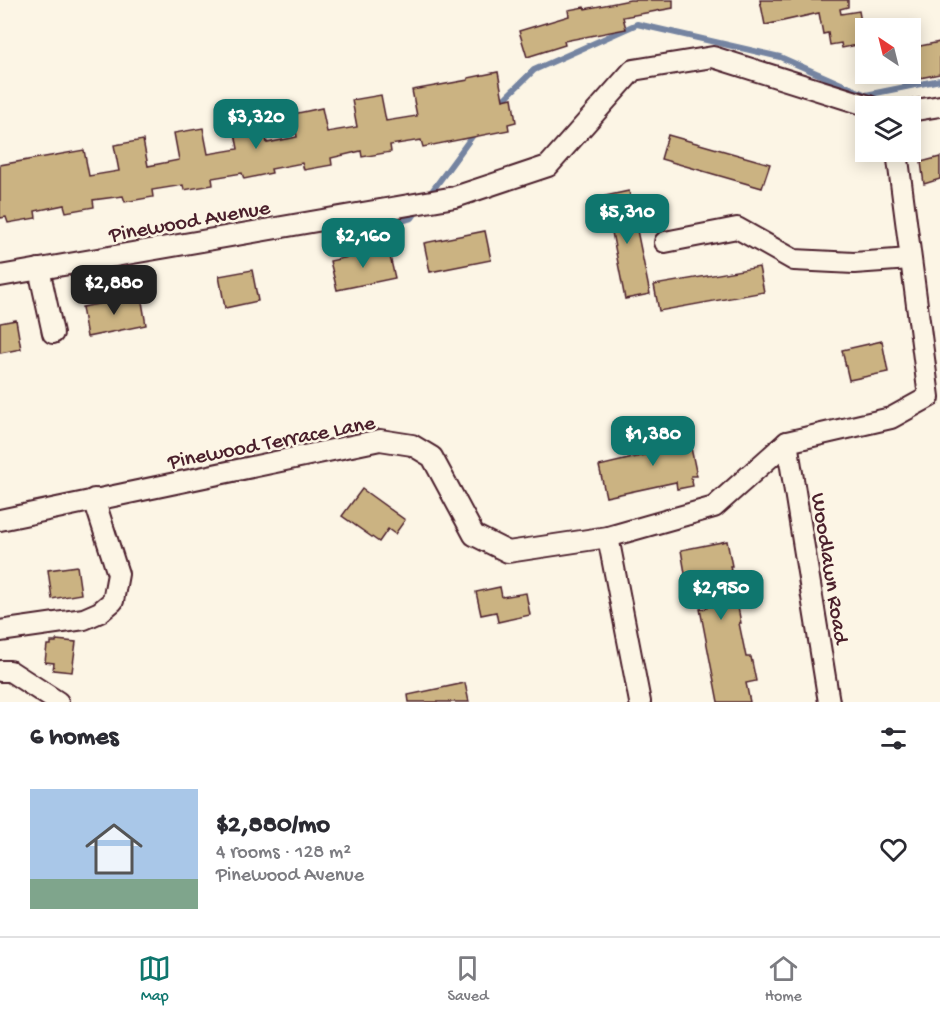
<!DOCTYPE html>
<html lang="en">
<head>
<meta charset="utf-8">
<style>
  :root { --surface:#fff; --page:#f7f7f7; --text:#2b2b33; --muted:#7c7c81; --line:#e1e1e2; --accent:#0f766e }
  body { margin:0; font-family:"Gochi Hand",sans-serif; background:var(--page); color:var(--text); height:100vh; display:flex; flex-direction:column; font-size:22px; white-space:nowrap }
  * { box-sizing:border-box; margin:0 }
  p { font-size:20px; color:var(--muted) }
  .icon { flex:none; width:33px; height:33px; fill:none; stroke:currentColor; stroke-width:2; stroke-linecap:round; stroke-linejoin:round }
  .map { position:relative; height:702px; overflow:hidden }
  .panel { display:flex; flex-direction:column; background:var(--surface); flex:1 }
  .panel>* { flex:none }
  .needle { width:39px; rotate:325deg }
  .fabs { position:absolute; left:855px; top:18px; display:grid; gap:12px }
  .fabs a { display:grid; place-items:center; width:66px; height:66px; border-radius:0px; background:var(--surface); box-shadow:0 3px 15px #0003; font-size:30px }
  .price { position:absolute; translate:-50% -51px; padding:0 14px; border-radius:12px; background:var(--accent); color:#fff; font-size:20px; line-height:39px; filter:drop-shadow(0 2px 3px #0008) }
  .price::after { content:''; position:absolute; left:50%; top:36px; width:18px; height:14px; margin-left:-9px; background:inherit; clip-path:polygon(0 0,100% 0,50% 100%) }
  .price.current { background:#222; color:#fff }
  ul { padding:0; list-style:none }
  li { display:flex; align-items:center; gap:18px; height:150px; padding:0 30px }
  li+li { border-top:2px solid var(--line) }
  li span { display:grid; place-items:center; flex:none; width:168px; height:120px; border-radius:0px; color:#555 }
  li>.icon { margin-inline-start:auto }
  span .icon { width:72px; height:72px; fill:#fffc; stroke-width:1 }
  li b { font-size:26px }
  h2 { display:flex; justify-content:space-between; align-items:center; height:72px; padding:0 30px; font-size:26px }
  .dock { display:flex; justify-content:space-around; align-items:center; height:84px; border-top:2px solid var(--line); background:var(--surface); font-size:16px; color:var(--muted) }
  .dock a { display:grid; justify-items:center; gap:3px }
  .dock .current { color:var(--accent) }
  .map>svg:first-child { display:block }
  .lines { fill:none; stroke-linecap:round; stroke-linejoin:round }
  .stream { stroke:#7584a1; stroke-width:6 }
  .building { fill:#cbb382; stroke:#4a1f2b; stroke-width:1.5 }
  .minor-casing { stroke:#4a1f2b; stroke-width:24 }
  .minor { stroke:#fcf5e5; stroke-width:20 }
  .labels { text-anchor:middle; stroke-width:5; stroke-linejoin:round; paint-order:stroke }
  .street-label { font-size:22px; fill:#4a1f2b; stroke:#fcf5e5 }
</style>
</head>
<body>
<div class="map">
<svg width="940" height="702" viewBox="0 0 940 702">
  <rect width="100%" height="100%" fill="#fcf5e5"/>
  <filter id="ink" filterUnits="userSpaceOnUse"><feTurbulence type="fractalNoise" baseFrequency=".0167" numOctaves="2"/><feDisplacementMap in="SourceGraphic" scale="12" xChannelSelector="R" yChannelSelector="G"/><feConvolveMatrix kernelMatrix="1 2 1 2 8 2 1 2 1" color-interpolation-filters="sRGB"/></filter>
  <g filter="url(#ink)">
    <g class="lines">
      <g class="stream">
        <polyline points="498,105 534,70 637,24 780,57 866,95 940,80"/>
        <polyline points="427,198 476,131"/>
        <polyline points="361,234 412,218 419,208"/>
      </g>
    </g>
    <g class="building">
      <polygon points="630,0 673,0 673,8 623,17 626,29 564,41 565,45 527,57 519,31 569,16 568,10 584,7 585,9"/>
      <polygon points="760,0 848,0 848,7 840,9 841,14 859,11 864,38 857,40 858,45 842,48 841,43 830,45 828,33 823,34 819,13 765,25"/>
      <polygon points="940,42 940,74 910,80 910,48"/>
      <polygon points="498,72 503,100 512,98 516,122 508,124 509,130 423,147 421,140 390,145 391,152 362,157 361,151 331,158 332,165 304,170 302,163 271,169 272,173 244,179 242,173 212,178 213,185 184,190 183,185 152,190 153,197 125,202 123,196 93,200 94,207 66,212 64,205 35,211 36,218 8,223 6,217 0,218 0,165 84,150 89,176 119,171 114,145 143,140 148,166 179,160 174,133 203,128 208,154 238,149 233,122 262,117 267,143 297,137 293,114 322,108 327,132 357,127 352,100 381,95 386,121 417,116 412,90 468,80 468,78"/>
      <polygon points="668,135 770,164 762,188 661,159"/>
      <polygon points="940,157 940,179 924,184 921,162"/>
      <polygon points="629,191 650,294 625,299 605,196"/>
      <polygon points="485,231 491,260 430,272 424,243"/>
      <polygon points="388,248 395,278 337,290 330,261"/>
      <polygon points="759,267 764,292 659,311 654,285"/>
      <polygon points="252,270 258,301 225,308 219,276"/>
      <polygon points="141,296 146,325 87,337 82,307"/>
      <polygon points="16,320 21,349 0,353 0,323"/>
      <polygon points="882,341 888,372 849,380 842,350"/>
      <polygon points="687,429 697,476 691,476 693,486 677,489 676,482 606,497 599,466 658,452 655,436"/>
      <polygon points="362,489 405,520 395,534 388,529 379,542 342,516"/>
      <polygon points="727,541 732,566 730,566 741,623 739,623 746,657 751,657 756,681 746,683 750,702 718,702 700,609 707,608 701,576 686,579 681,550"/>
      <polygon points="77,566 81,594 52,599 48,570"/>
      <polygon points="500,587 502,597 526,593 530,615 498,622 496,612 481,615 476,592"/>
      <polygon points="56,640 76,642 72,672 53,670 54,663 45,662 47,645 51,645 51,642 56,642"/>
      <polygon points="465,683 469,702 409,702 408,695"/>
    </g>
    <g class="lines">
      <g class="minor-casing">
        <g id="minor">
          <polyline points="910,111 940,106"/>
          <polyline points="665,242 737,228 794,260 854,263 910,259"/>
          <polyline points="39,269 53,333"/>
          <polyline points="0,276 455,197 548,166 633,70 713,57 869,106"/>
          <polyline points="787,442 829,702"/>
          <polyline points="0,520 380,440 412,445 432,457 474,535 508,552 608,537 714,507 787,442 891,418 929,397 897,152"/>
          <polyline points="608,537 640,702"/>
          <polyline points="0,631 84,619 100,612 113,601 118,574 94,499"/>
          <polyline points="0,671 10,671 58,702"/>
        </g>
      </g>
      <use href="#minor" class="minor"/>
    </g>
  </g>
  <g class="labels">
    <g class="street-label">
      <text transform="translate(189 219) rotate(-10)" y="8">Pinewood Avenue</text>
      <text transform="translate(271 440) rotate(-11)" y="8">Pinewood Terrace Lane</text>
      <text transform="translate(832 568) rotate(81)" y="8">Woodlawn Road</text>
    </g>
  </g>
</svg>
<div class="fabs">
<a><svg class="needle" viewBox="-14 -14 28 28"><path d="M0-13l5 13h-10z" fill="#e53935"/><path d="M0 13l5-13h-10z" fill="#7c7c81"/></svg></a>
<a><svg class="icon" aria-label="layers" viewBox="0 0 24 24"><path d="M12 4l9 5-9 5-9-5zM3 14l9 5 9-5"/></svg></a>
</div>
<b class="price" style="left:256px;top:150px">$3,320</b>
<b class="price" style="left:627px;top:245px">$5,310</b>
<b class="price" style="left:363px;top:269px">$2,160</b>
<b class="price current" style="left:114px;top:316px">$2,880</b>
<b class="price" style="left:653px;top:467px">$1,380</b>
<b class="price" style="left:721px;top:621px">$2,950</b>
</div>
<section class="panel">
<h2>6 homes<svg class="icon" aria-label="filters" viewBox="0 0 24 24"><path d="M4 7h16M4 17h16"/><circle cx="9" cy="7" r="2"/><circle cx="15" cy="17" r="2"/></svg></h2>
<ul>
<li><span style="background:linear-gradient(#a9c7e8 75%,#7fa58c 0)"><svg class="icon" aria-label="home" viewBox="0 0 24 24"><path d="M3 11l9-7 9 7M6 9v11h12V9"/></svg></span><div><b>$2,880/mo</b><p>4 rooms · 128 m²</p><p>Pinewood Avenue</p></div><svg class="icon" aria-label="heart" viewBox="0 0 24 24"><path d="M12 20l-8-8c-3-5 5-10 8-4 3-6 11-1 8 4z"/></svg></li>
</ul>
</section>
<nav class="dock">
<a class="current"><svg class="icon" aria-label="map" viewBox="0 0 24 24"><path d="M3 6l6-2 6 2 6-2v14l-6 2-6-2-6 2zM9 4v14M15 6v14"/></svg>Map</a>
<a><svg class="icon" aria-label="saved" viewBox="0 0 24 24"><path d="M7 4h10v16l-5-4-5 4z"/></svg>Saved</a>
<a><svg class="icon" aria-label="home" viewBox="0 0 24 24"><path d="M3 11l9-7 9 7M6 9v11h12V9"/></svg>Home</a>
</nav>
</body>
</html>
